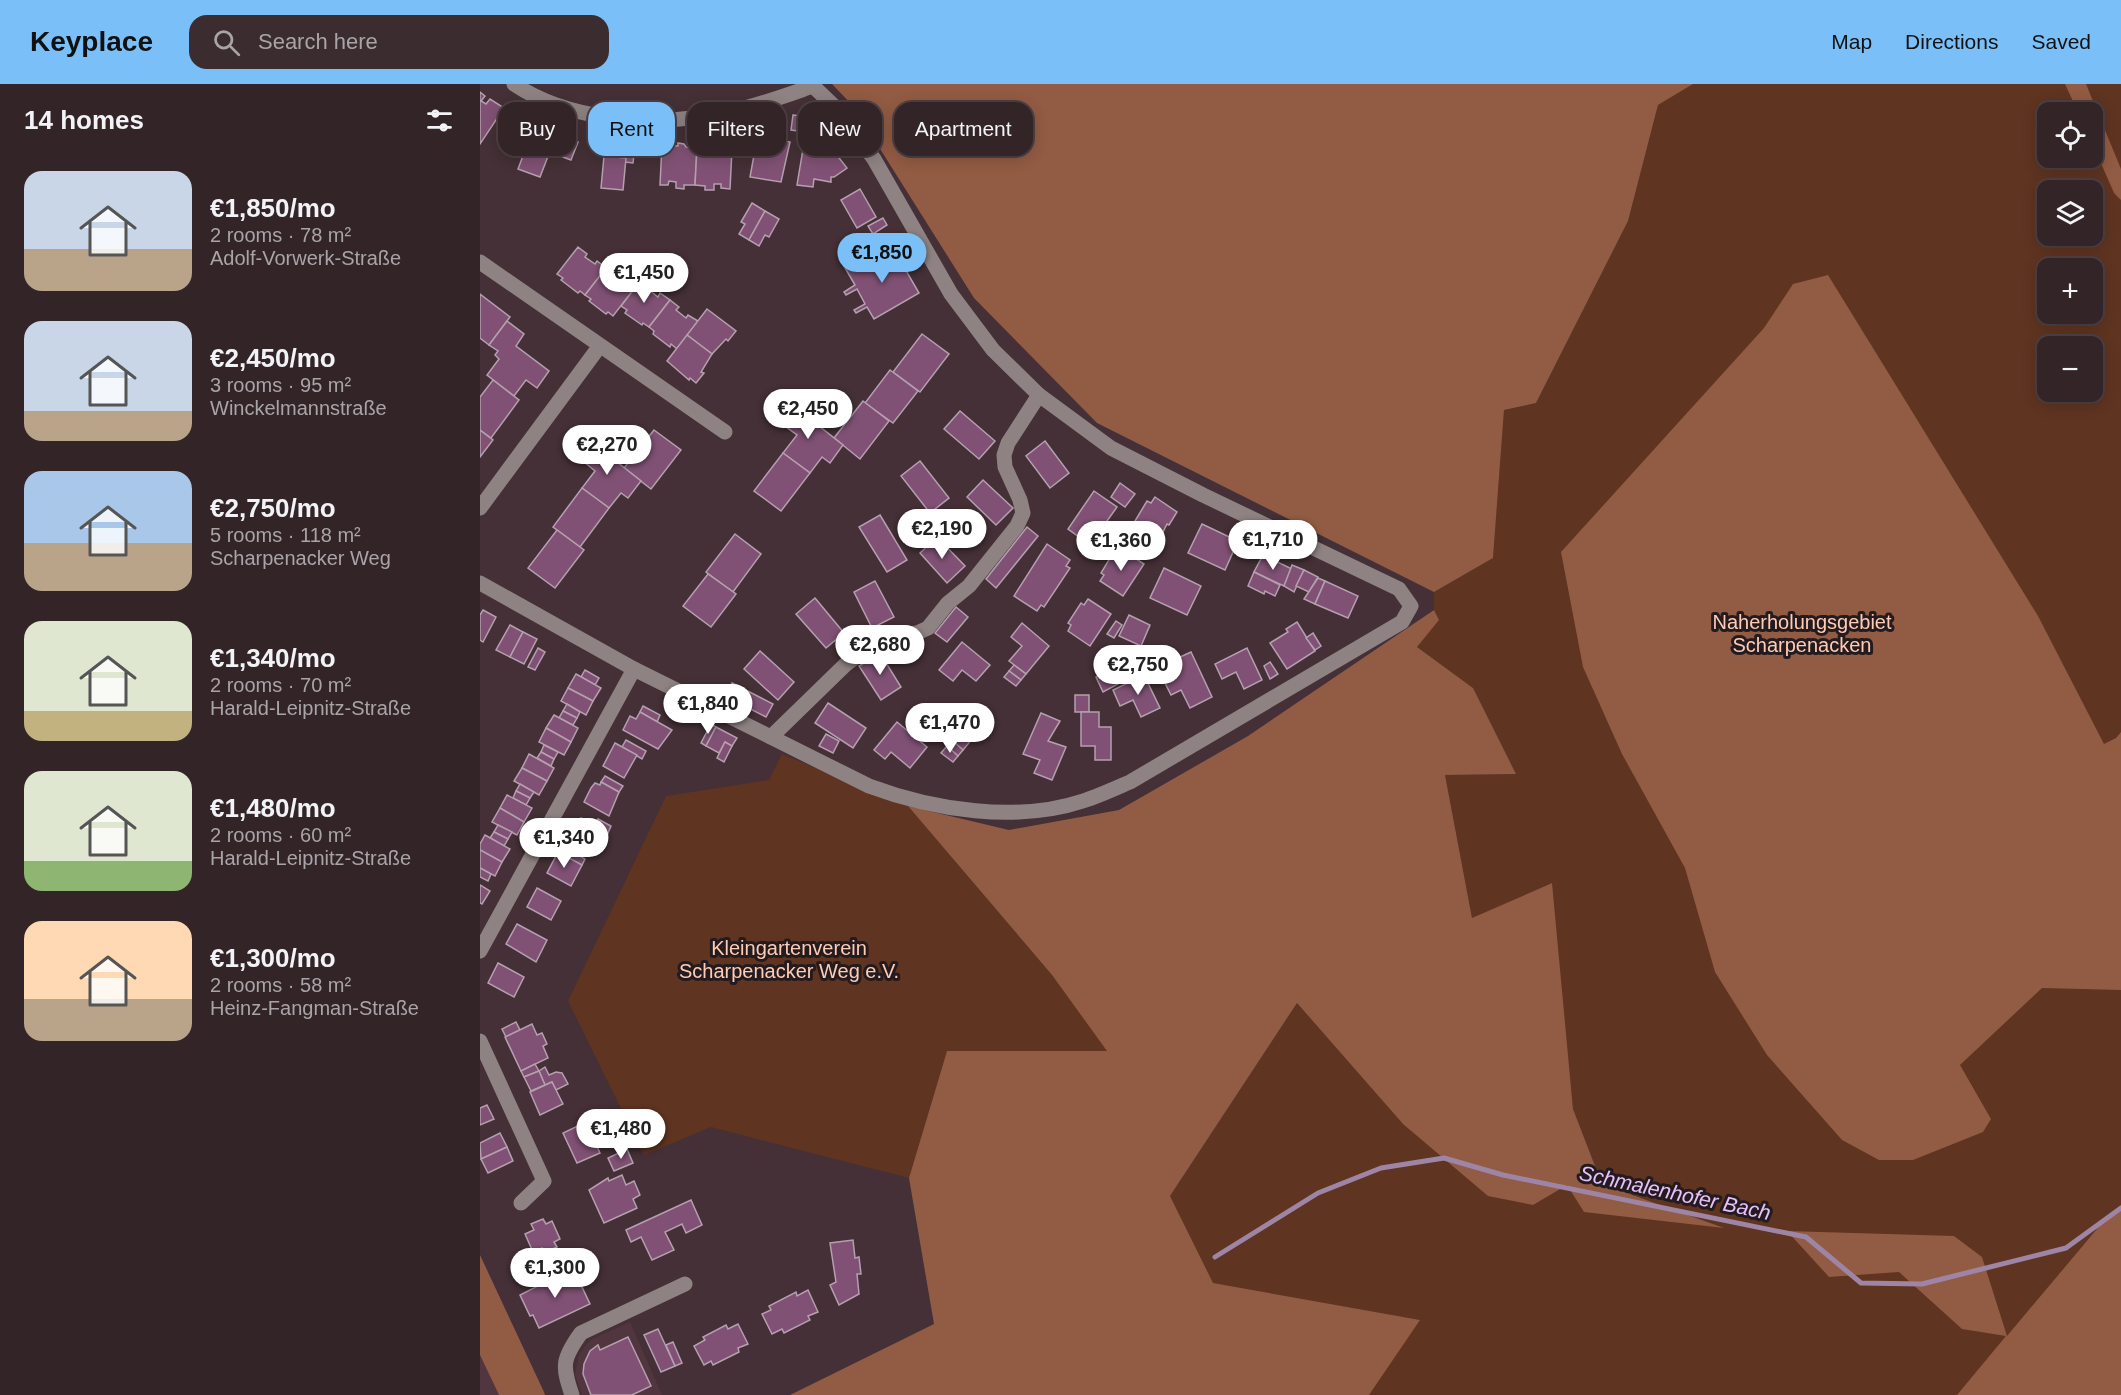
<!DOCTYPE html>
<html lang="en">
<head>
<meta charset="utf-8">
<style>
  :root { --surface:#332428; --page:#3b2c30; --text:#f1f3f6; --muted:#a9a4a8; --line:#4e4145; --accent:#7abff8 }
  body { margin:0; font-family:Arial,sans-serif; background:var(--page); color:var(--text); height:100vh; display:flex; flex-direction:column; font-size:22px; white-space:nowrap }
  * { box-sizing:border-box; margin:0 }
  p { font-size:20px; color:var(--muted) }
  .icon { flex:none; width:33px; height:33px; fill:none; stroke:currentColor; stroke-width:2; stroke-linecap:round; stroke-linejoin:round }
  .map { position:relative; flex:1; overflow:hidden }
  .side { display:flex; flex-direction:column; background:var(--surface); width:480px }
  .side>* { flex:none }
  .top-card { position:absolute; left:18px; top:18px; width:570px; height:54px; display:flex; gap:12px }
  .fabs { position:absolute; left:1557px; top:18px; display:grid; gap:12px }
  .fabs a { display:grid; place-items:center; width:66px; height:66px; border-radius:12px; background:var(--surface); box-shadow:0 3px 15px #0003,0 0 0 2px var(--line); font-size:30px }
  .price { position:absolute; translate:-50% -51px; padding:0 14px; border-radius:21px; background:#fff; color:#222; font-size:20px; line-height:39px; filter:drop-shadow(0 2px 3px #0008) }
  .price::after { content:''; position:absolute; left:50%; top:36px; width:18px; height:14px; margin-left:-9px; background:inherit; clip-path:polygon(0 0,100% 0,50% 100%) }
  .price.active { background:var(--accent); color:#111 }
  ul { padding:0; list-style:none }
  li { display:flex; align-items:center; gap:18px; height:150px; padding:0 24px }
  li span { display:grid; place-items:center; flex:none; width:168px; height:120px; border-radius:18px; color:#555 }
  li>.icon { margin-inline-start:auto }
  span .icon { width:72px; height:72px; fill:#fffc; stroke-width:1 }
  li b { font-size:26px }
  h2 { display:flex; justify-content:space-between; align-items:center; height:72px; padding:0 24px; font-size:26px }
  .tag { padding:0 21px; border-radius:18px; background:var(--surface); box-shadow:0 3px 15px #0003,0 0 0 2px var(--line); font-size:21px; line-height:54px }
  .tag.active { background:var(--accent); color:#111 }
  header { display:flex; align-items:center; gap:36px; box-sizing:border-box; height:84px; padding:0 30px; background:var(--accent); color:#111 }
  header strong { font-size:28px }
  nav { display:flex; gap:33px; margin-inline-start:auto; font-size:21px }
  .search { width:420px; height:54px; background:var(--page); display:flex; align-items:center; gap:15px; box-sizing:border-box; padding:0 21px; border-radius:18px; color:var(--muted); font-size:22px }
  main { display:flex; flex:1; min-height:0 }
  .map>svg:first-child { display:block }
  .built { fill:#51363f }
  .green { fill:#5f3421; fill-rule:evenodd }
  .forest { fill:#925b43 }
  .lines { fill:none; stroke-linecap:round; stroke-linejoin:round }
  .stream { stroke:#9e85a6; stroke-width:5 }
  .building { fill:#805174; stroke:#b4a0ae; stroke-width:1.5 }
  .minor { stroke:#8e8382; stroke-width:15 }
  .labels { text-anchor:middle; stroke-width:6; stroke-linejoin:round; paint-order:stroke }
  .park-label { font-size:20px; fill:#fecbb5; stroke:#241b1e }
  .water-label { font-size:21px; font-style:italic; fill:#e6c1fb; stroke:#241b1e }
</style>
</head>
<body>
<header>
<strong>Keyplace</strong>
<div class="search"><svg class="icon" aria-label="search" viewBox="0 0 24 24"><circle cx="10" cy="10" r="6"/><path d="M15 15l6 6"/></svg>Search here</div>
<nav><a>Map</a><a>Directions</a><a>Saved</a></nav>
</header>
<main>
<section class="side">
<h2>14 homes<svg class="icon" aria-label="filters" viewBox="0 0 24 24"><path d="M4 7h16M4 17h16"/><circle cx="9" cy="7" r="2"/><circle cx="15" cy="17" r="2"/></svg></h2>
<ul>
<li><span style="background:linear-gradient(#c9d6e8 65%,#b9a48a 0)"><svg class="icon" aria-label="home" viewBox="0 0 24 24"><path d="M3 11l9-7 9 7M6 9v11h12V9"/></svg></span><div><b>€1,850/mo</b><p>2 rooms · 78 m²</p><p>Adolf-Vorwerk-Straße</p></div></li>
<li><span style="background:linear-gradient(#c9d6e8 75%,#b9a48a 0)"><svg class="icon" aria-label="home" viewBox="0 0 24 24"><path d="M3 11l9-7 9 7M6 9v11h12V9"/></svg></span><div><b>€2,450/mo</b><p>3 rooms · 95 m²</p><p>Winckelmannstraße</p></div></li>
<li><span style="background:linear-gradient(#a9c7e8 60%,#b9a48a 0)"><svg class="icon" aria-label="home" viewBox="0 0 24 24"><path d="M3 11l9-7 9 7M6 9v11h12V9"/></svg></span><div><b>€2,750/mo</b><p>5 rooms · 118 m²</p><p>Scharpenacker Weg</p></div></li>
<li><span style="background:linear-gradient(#dfe7d0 75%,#c2b280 0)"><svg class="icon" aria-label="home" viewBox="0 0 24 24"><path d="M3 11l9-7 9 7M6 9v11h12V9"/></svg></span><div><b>€1,340/mo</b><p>2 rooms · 70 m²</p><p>Harald-Leipnitz-Straße</p></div></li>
<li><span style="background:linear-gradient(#dfe7d0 75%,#8fb573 0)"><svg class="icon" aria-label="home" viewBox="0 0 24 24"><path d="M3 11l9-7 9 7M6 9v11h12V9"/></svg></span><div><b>€1,480/mo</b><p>2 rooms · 60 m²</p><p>Harald-Leipnitz-Straße</p></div></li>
<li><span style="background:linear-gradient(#ffd9b3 65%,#b9a48a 0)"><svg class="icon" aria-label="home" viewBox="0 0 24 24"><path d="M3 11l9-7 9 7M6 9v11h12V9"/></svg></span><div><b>€1,300/mo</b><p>2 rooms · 58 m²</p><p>Heinz-Fangman-Straße</p></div></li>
</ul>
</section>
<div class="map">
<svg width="1641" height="1311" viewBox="0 0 1641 1311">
  <rect width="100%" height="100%" fill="#443036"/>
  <g class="built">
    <polygon points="150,1238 182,1311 102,1311 95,1291 99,1271 105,1262 112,1255"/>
    <polygon points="0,1271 19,1311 0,1311"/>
  </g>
  <g class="green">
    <path d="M1213 0H1641V1311H889L939 1236 732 1199 690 1112 817 919 923 1040 1052 1121 1087 1101 1240 1143 1122 1100 1093 1025 1071 799 992 835 965 691 1036 690 993 604 937 563 958 536 954 526V508L1013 474 1024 326 1056 319 1148 137 1178 21ZM1568 28H1612V74H1568ZM1568 106H1612V152H1568ZM1568 184H1612V230H1568ZM1568 262H1612V308H1568Z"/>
    <polygon points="302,670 428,722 572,891 628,967 467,967 429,1094 231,1043 164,1071 88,917 186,712 289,696"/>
  </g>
  <g class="forest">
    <polygon points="352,0 1213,0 1178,21 1148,137 1056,319 1024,326 1013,474 954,508 617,339 494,214 373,22"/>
    <polygon points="1585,0 1606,0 1641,85 1641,116 1634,109 1613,61 1612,28 1598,28"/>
    <polygon points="1348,191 1558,532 1624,660 1636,654 1641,648 1641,906 1562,904 1480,981 1511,1035 1503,1048 1433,1076 1399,1076 1362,1056 1287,971 1235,888 1205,784 1142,670 1103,583 1081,468 1284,244 1313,200"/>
    <polygon points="954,526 959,536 937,563 993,604 1036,690 965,691 992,834 1072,799 1093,1025 1122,1100 1244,1144 1104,1128 1087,1101 1053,1121 1008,1112 923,1040 817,919 690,1112 733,1199 940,1236 889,1311 310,1311 454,1240 429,1094 467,967 627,967 572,891 428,722 529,746 639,726 768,652"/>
    <polygon points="1641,1122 1641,1311 1477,1311 1526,1252 1482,1245 1419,1188 1349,1193 1307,1147 1474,1152 1502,1173 1527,1252 1627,1133"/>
    <polygon points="0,1171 64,1308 65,1311 19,1311 0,1271"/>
  </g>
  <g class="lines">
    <polyline class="stream" points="735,1173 838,1109 901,1084 964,1074 1023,1091 1326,1153 1381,1199 1442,1200 1586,1164 1641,1124"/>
  </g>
  <g class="building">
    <polygon points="0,8 5,12 1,17 6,20 10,15 24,24 0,60"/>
    <polygon points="313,31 321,32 318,47 311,46"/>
    <polygon points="321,32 328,34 326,49 318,47"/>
    <polygon points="279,44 289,46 288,54 310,58 301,98 270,93"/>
    <polygon points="74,49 98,58 91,76 69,68"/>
    <polygon points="325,53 336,54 334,62 356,66 356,70 367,84 354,93 351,93 351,98 334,95 333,103 317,101"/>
    <polygon points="50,54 72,62 60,93 38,85 44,69 41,67 44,60 47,61"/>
    <polygon points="198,59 204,60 206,63 217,64 215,101 204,101 204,105 196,104 196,98 189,97 188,101 180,101 182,61 198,62"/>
    <polygon points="146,61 155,62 153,79 145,78"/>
    <polygon points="232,61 236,62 236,64 252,65 250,105 241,104 241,100 234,100 234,106 225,106 225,102 215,101 217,64 228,65"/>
    <polygon points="124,72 146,74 143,106 121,104"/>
    <polygon points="380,105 396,133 377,144 361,116"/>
    <polygon points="272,119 285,127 269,156 259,150 265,140 261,138"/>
    <polygon points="285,127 299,135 289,153 285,151 279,162 269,156"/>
    <polygon points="403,134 407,141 393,150 388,142"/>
    <polygon points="98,163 107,170 105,173 115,180 117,177 126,184 105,211 100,207 98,209 81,196 83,194 77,190"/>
    <polygon points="413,164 439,209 394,235 387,223 376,229 374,226 385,220 377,205 366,211 364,208 375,201 364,182 368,180 372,187"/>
    <polygon points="126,184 135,191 133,194 143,201 145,198 154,205 133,232 128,228 126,230 109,217 111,215 105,211"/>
    <polygon points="162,195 171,202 168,205 178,213 180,209 190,216 169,243 163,239 162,241 145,229 147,226 141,222"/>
    <polygon points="0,210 30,233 9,261 0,254"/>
    <polygon points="190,216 199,223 196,226 206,234 208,231 218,237 197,265 191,260 190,263 173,250 174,247 169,243"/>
    <polygon points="227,225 256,247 248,257 246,255 232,270 207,251"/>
    <polygon points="27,237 44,250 36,262 69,287 57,304 46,296 34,312 7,291 19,275 15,271 18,267 9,261"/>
    <polygon points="442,250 469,270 440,308 413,288"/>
    <polygon points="207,251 232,270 221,288 224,289 216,299 210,294 209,296 187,277"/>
    <polygon points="410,286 438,307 413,339 385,319"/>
    <polygon points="13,296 39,316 11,354 0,346 0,313"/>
    <polygon points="383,317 409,337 380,375 354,354"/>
    <polygon points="311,320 363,361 350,379 342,373 330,389 303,369 317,351 298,337"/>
    <polygon points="480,327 515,357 499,375 464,345"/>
    <polygon points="0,346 13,356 0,373"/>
    <polygon points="174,346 201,366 171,405 144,384"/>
    <polygon points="109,356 161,397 148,414 141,409 129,424 102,404 115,387 97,372"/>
    <polygon points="565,357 589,389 570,404 546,372"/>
    <polygon points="303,369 330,389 301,427 274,407"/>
    <polygon points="440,377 469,414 450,429 421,392"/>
    <polygon points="503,396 533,424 516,441 487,413"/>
    <polygon points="640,399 655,410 645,423 631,413"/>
    <polygon points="102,404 129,424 100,463 73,443"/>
    <polygon points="614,407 637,423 610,461 588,445"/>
    <polygon points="675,413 697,428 689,441 687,440 677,460 654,445 658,439 655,437 667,417 671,419"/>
    <polygon points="400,431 427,476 407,488 379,443"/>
    <polygon points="722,440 758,457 745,486 708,469"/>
    <polygon points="547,443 558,452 516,504 506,495"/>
    <polygon points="77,446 104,466 75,504 48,484"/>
    <polygon points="255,450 281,470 253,508 226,488"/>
    <polygon points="457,453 485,482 467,499 440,469"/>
    <polygon points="773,455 782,460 774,474 769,471 767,467"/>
    <polygon points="567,460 590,476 586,482 590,484 564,523 561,521 557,527 534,512"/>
    <polygon points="641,465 664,480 643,512 620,497 624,491 621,489 633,469 637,472"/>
    <polygon points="783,471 812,485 804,502 774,488"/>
    <polygon points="812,481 824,486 814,508 804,502"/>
    <polygon points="684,484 721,502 707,531 670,514"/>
    <polygon points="824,486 838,493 829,508 816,502"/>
    <polygon points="774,488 800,501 795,512 785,507 784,510 768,502"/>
    <polygon points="228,490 256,510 231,543 203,522"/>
    <polygon points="838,494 845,497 835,520 824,515"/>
    <polygon points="395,497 414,533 392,544 374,508"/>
    <polygon points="845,497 878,512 868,534 835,520"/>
    <polygon points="335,514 364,549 346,564 316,530"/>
    <polygon points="608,515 631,530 610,562 588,547 591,541 588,539 601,519 604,521"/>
    <polygon points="476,523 488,533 467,558 455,549"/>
    <polygon points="3,526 16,533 3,558 0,556 0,531"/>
    <polygon points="649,531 670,541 661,562 639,552"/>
    <polygon points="636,537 642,541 634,554 627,550"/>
    <polygon points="817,538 835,567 807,585 790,559 808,548 806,545"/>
    <polygon points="542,539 569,562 546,590 529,577 542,562 531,553"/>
    <polygon points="30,541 43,548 30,573 16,566"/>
    <polygon points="43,548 57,555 44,580 30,573"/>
    <polygon points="833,549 841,562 835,566 826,554"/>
    <polygon points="482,558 510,581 496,597 482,586 473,597 459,586"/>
    <polygon points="58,564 65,568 55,586 48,583"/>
    <polygon points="767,564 782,596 764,605 756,588 742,595 735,580"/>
    <polygon points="280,567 314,598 298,616 264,585"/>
    <polygon points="711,568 732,613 710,624 701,606 691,611 679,587 699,577 698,574"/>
    <polygon points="400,569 421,603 401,616 379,582"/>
    <polygon points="790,578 798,590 790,595 784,582"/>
    <polygon points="534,581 546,590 541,596 529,587"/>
    <polygon points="105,586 119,594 115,601 101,593"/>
    <polygon points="631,586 638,600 623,608 616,593"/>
    <polygon points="529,587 541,596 536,602 524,593"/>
    <polygon points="96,590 121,604 113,617 88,604"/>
    <polygon points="664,591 680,624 661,633 653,616 640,622 633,606"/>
    <polygon points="252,599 293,620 286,633 245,612"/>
    <polygon points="88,604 113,617 106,631 81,617"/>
    <rect x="595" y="611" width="14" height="17"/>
    <polygon points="348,619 386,644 373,664 335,639"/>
    <polygon points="87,620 100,628 97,634 83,627"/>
    <polygon points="163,622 180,631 177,638 160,628"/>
    <polygon points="483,626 503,642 483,666 463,649"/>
    <polygon points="83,627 97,634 93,641 79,634"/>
    <polygon points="160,628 192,646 178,665 143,646 150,632 156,635"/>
    <polygon points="601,628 619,628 619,643 631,643 631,676 615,676 615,662 601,662"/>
    <polygon points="561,629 580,637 568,657 586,663 572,696 554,689 560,676 543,670"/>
    <polygon points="74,631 98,644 91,658 66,644"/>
    <polygon points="417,638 447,663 430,684 411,668 405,675 394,666"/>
    <polygon points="231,640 236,643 226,662 221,659"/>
    <polygon points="236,643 257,654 252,662 245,658 239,669 226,662"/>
    <polygon points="66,644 91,658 84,671 59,658"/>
    <polygon points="346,650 359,657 353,669 339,662"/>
    <polygon points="146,656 166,667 162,675 142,663"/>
    <polygon points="472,656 483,666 478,672 467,662"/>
    <polygon points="245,658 252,662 244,678 237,674"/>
    <polygon points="135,659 157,671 144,694 123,682"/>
    <polygon points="64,661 78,668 74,675 61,668"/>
    <polygon points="467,662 478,672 473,678 461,669"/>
    <polygon points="61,668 74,675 71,682 57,674"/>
    <polygon points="49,670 74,684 67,697 42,684"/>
    <polygon points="42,684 67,697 59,711 34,697"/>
    <polygon points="125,692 143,702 139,708 121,698"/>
    <polygon points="121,698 139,708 129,732 104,718 111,704 115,699 120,701"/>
    <polygon points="40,700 54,708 50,714 36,707"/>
    <polygon points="36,707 50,714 46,721 33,714"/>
    <polygon points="27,711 52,724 44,738 20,724"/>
    <polygon points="20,724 44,738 37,751 12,738"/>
    <polygon points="101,734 128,749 116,771 88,756"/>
    <polygon points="118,735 131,742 128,749 114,741"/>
    <polygon points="18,741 32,748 28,755 14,748"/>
    <polygon points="14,748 28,755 24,762 10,754"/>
    <polygon points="5,751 30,765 22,778 0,766 0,760"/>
    <polygon points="84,763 105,775 102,781 81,770"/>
    <polygon points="0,766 22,778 15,792 0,784"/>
    <polygon points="78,768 102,781 91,802 67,789"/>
    <polygon points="0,784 11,790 8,797 0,793"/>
    <polygon points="0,801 10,807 2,820 0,819"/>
    <polygon points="57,804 81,817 71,836 47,823"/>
    <polygon points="37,840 67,856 56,878 26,860"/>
    <polygon points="18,879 44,893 34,913 8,899"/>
    <polygon points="36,938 40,946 26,953 22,945"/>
    <polygon points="52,940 57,951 62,949 67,960 63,962 68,974 41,987 25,953"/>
    <polygon points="55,980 59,987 44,993 41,987"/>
    <polygon points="65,983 69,991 76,988 82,989 88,1000 76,1006 72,998 65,1001 59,987"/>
    <polygon points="59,987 65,1001 51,1007 44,993"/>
    <polygon points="72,998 83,1020 60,1031 50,1008"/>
    <polygon points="7,1021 14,1035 0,1041 0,1024"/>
    <polygon points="106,1038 120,1069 97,1079 83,1049"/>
    <polygon points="20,1049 27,1063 1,1075 0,1059"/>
    <polygon points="27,1063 33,1077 8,1089 1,1075"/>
    <polygon points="147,1065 153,1079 134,1087 128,1074"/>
    <polygon points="142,1091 146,1101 154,1097 160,1111 153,1115 157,1124 124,1139 109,1106 128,1094 129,1097"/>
    <polygon points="211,1116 222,1141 206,1149 202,1140 185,1148 194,1166 172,1176 161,1153 151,1158 146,1146"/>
    <polygon points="63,1135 66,1140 72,1137 80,1155 74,1158 77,1163 64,1169 62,1164 53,1168 45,1150 54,1146 51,1140"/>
    <polygon points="373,1156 375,1174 379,1173 381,1190 377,1190 379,1210 359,1221 350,1201 356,1198 350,1159"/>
    <polygon points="93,1184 110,1220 59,1244 53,1231 50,1232 40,1211"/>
    <polygon points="328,1206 338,1228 328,1232 330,1236 304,1249 302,1245 292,1250 282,1230 291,1226 289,1222 316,1208 317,1212"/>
    <polygon points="258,1240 268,1260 258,1264 259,1268 233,1281 231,1277 224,1281 214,1262 225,1256 223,1253 246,1241 248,1245"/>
    <polygon points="178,1245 195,1282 181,1288 164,1251"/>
    <polygon points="148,1253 171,1302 152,1311 111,1311 103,1290 104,1280 110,1267 118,1261 120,1266"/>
    <polygon points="193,1258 202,1279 195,1282 186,1261"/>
  </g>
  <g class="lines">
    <g class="minor">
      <path d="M34 0C93 40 185 43 253 27 280 21 307 11 333 2"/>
      <polyline points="0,178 245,348"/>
      <polyline points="0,424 119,263"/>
      <path d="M0 499 154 585 389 702C453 726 537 739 603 717 619 712 634 705 650 698L922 538 931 522 919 505 723 411 631 364 559 311 513 266 471 210 394 75 358 26 331 0"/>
      <polyline points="291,653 365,581 404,552 437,549 448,544 468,519 489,502 537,442 543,429 540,416 525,383 524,371 528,359 559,311"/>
      <polyline points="0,867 154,585"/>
      <polyline points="0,957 64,1097 41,1119"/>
      <path d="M92 1311C82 1282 82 1275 101 1249L205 1200"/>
    </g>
  </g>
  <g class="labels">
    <g class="park-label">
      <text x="1322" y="545">Naherholungsgebiet<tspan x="1322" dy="23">Scharpenacken</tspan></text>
      <text x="309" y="871">Kleingartenverein<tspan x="309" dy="23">Scharpenacker Weg e.V.</tspan></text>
    </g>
    <g class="water-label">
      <text transform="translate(1195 1109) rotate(12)" y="7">Schmalenhofer Bach</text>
    </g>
  </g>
</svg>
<div class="fabs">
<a><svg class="icon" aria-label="locate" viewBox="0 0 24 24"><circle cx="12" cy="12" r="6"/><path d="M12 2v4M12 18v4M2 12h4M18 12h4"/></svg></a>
<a><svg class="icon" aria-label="layers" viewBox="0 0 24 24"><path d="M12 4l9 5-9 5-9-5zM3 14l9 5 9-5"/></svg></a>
<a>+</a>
<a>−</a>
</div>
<b class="price active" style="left:402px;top:200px">€1,850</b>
<b class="price" style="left:164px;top:220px">€1,450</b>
<b class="price" style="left:328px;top:356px">€2,450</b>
<b class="price" style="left:127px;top:392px">€2,270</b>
<b class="price" style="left:462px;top:476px">€2,190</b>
<b class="price" style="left:793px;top:487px">€1,710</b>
<b class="price" style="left:641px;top:488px">€1,360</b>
<b class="price" style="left:400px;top:592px">€2,680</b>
<b class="price" style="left:658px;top:612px">€2,750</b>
<b class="price" style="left:228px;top:651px">€1,840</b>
<b class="price" style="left:470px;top:670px">€1,470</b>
<b class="price" style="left:84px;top:785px">€1,340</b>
<b class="price" style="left:141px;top:1076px">€1,480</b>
<b class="price" style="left:75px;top:1215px">€1,300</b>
<div class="top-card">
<a class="tag">Buy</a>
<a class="tag active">Rent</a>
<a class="tag">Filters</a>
<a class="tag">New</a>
<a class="tag">Apartment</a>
</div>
</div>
</main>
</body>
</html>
